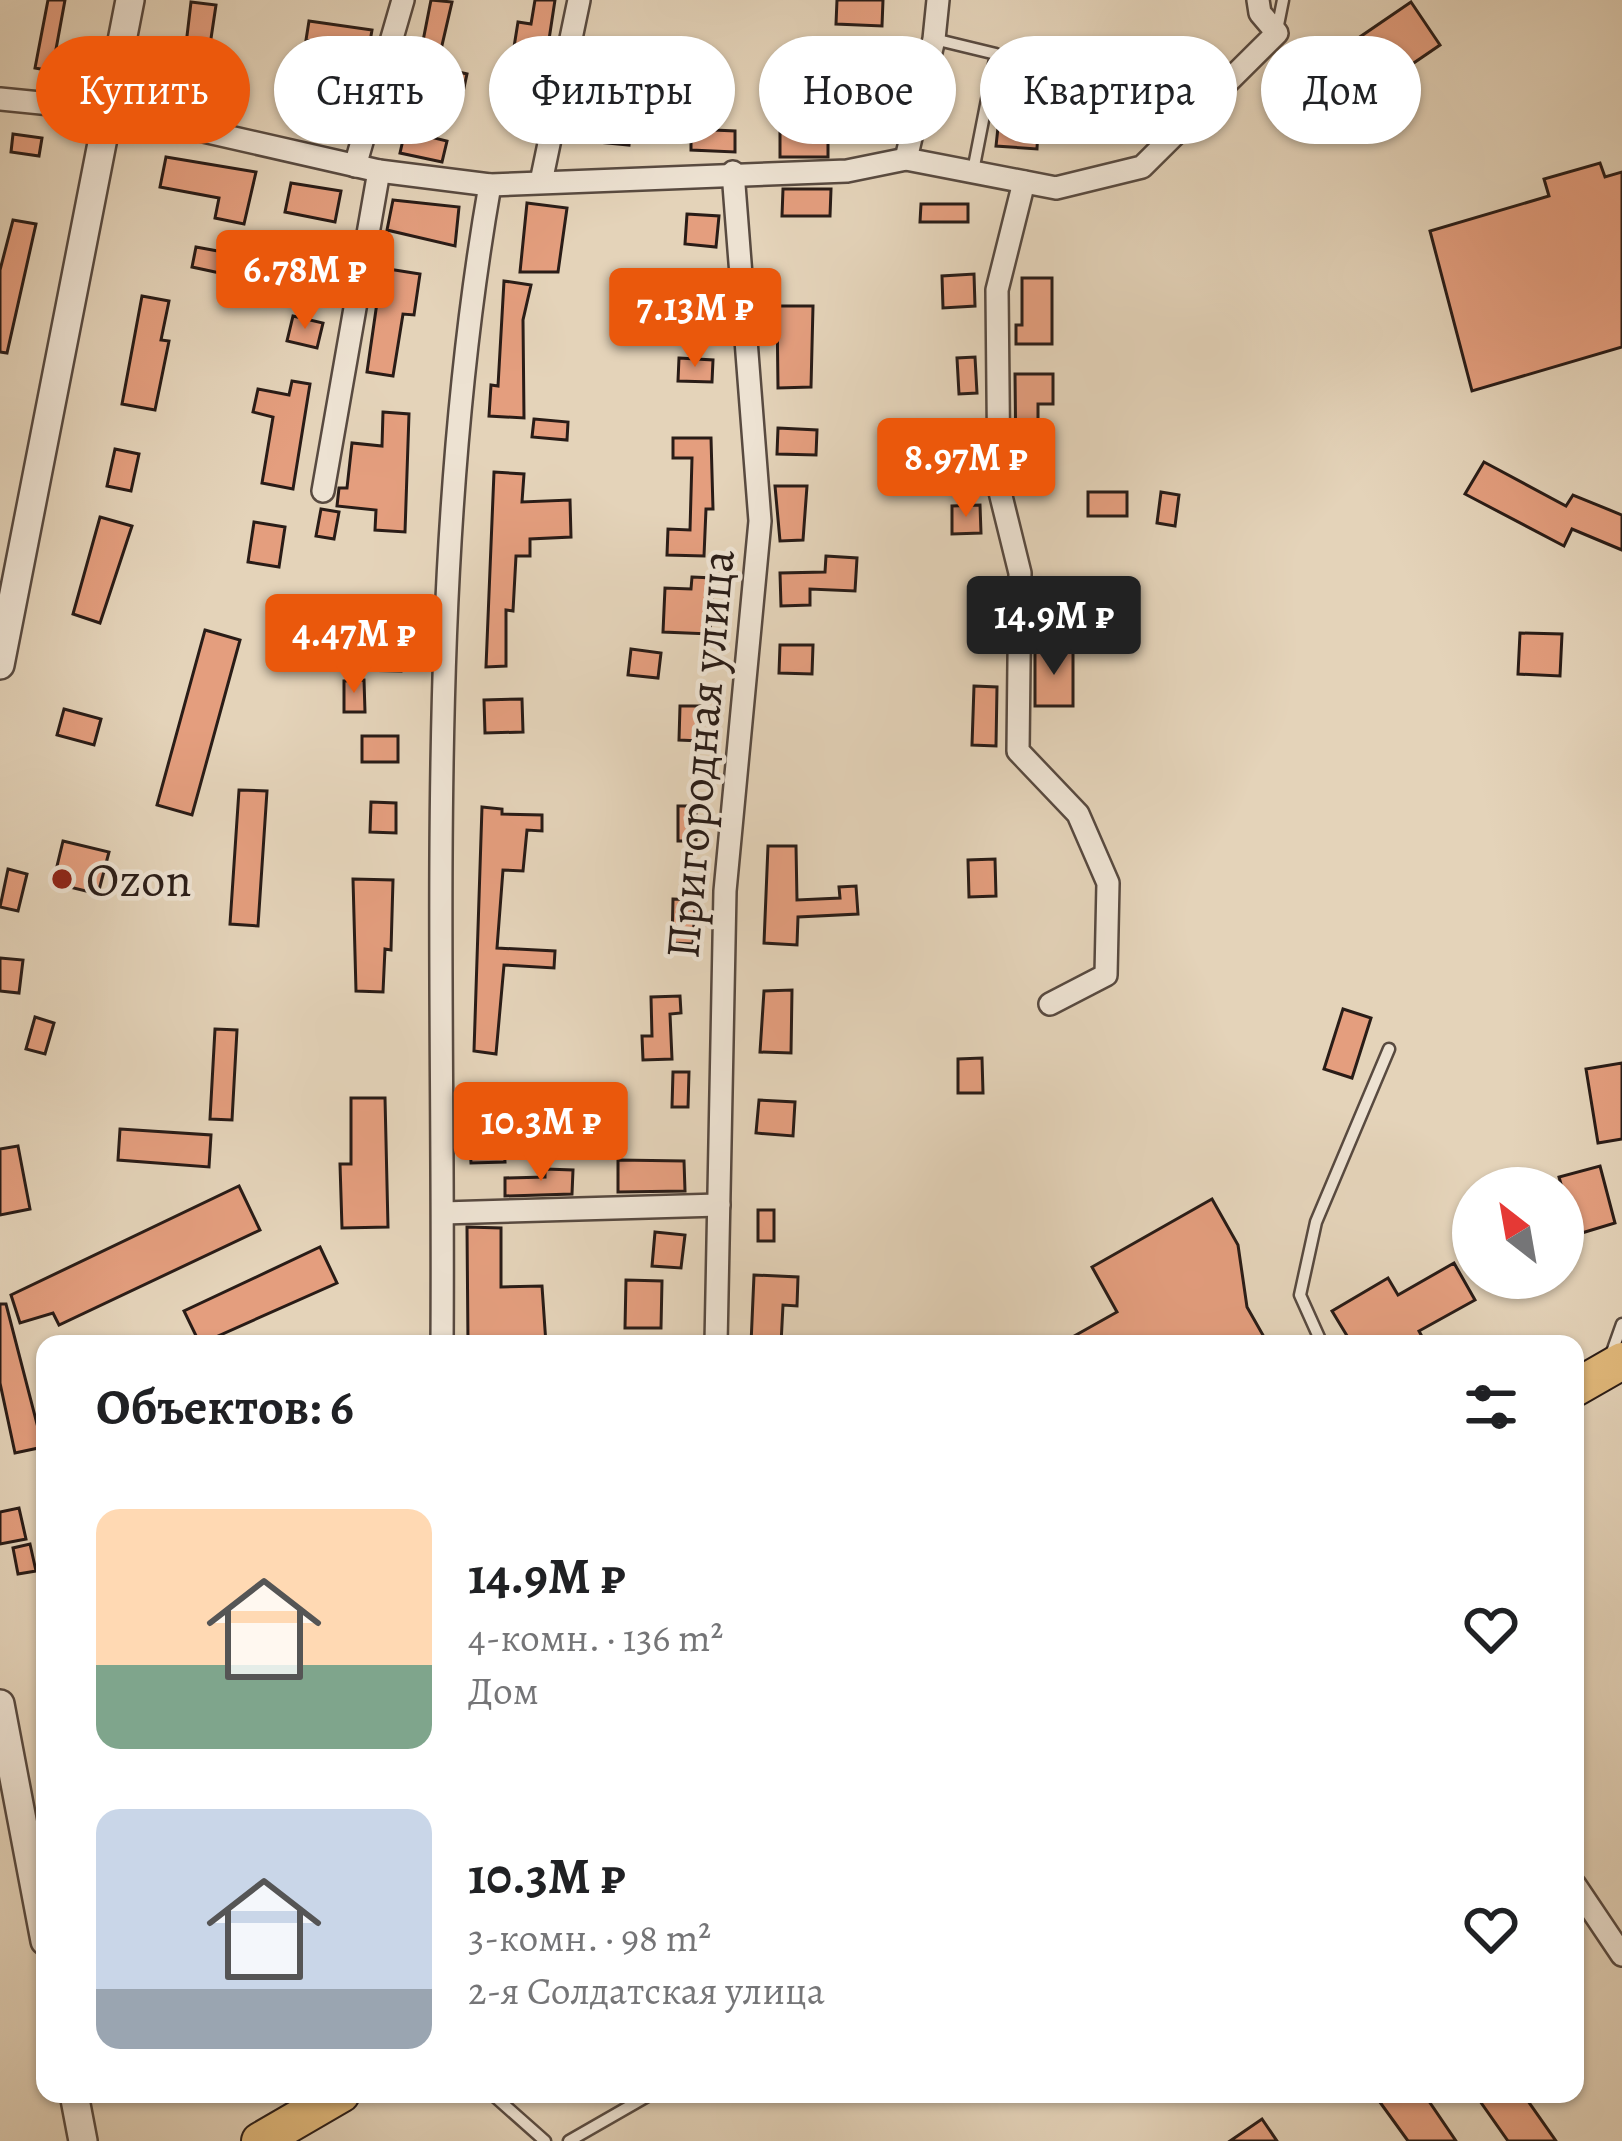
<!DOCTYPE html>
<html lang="ru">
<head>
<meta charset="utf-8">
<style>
  :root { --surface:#fff; --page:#f6f6f6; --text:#202124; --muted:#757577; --accent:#ea580c }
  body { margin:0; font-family:Alegreya,serif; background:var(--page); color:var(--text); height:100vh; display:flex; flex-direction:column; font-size:45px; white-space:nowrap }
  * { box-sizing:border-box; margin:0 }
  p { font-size:39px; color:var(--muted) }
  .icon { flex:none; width:66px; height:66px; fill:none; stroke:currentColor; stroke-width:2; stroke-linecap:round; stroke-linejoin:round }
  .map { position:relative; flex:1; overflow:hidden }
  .sheet { position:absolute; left:36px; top:1335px; width:1548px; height:768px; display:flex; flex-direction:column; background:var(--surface); border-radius:24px; box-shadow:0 3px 9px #0004 }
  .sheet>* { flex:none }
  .hud { position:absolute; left:36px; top:36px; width:1551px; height:108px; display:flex; gap:24px }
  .needle { width:78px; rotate:329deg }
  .controls { position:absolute; left:1452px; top:1167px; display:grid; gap:24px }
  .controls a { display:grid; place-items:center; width:132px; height:132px; border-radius:50%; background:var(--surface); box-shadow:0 3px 9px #0004; font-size:60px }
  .price { position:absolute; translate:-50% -102px; padding:0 27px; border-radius:12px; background:var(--accent); color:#fff; font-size:39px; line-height:78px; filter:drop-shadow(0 3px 6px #0008) }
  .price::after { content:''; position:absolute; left:50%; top:72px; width:36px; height:27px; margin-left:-18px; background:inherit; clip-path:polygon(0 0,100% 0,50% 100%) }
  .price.current { background:#222; color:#fff }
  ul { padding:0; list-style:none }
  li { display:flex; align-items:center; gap:36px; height:300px; padding:0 60px }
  li span { display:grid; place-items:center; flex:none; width:336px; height:240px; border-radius:24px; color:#555 }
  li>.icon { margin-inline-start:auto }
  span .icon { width:144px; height:144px; fill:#fffc; stroke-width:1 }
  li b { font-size:51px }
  h2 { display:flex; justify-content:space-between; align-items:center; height:144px; padding:0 60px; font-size:51px }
  .chip { padding:0 42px; border-radius:54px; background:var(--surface); box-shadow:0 3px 9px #0004; font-size:42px; line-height:108px }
  .chip.current { background:var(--accent); color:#fff }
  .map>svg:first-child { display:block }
  .building { fill:#e49e7e; stroke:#291c17; stroke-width:3 }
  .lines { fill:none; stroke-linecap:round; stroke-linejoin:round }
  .service-casing { stroke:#584a40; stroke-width:15 }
  .minor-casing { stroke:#584a40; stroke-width:26 }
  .tertiary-casing { stroke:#584a40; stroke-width:32 }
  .trunk-casing { stroke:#291c17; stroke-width:40 }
  .service { stroke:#ede2d2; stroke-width:10 }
  .minor { stroke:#ede2d2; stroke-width:21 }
  .tertiary { stroke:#ede2d2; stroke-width:27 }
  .trunk { stroke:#e2ba7c; stroke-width:36 }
  .poi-dot { fill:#8f2418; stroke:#ede2d2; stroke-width:4.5 }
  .labels { text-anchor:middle; stroke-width:9; stroke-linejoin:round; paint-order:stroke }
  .street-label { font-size:48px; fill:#291c17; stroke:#ede2d2 }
  .poi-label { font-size:48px; fill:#291c17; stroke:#ede2d2; text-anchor:start }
</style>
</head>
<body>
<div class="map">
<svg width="1622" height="2141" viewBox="0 0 1622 2141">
  <rect width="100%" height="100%" fill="#e4d3b9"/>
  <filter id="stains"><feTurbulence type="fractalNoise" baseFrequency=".00167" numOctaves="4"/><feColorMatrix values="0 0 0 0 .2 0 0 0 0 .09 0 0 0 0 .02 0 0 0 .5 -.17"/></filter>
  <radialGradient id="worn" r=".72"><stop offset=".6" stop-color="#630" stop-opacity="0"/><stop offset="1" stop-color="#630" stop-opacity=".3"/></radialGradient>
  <g class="building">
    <polygon points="48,0 65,0 52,71 35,68"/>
    <polygon points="431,0 452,2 437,67 467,74 462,97 414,87"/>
    <polygon points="535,0 555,0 543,79 523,75 528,49 514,47 518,22 531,24"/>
    <polygon points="837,0 883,0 882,26 836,24"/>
    <polygon points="191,2 216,5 203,92 181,87"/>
    <polygon points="1411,2 1440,45 1361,99 1332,56"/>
    <polygon points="309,21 372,30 364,76 334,69 338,46 306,40"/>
    <polygon points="1005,62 1040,66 1033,126 1038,127 1037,149 996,146"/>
    <polygon points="329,96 358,103 348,135 323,131"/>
    <polygon points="587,119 631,122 629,145 586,141"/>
    <polygon points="416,124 433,127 430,137 447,141 442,162 400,153 405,131 413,133"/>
    <polygon points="691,129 735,131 735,152 691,150"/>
    <rect x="780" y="130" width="48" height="27"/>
    <polygon points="13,134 42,138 39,156 11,152"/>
    <polygon points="166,157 256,172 244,224 215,218 219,198 160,187"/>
    <polygon points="1600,163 1605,177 1622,172 1622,347 1472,391 1430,231 1549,196 1544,179"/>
    <polygon points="291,183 341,191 335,222 285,212"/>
    <polygon points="783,189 831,189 830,216 782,216"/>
    <polygon points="393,200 459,207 455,246 387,230"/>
    <polygon points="527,203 567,208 558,272 520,272"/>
    <polygon points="921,204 968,204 968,222 920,222"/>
    <polygon points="687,214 719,216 716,247 685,244"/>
    <polygon points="13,220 36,224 7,353 0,352 0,270"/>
    <polygon points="196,247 234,254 229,275 192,267"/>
    <polygon points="299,248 336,254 332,275 295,268"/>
    <polygon points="382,268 420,274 414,315 403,314 393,376 367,372"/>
    <polygon points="974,274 975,306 943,308 942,276"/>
    <polygon points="1022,278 1052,278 1052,344 1016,344 1016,325 1022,325"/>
    <polygon points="504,281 531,285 523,320 524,418 489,416 491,385 498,386"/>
    <polygon points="698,283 717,284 714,323 695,322"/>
    <polygon points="142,296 169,301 161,340 169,341 155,410 122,404"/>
    <polygon points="777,306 813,306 811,387 778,388"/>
    <polygon points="293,316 323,323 317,348 287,341"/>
    <polygon points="975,357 977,393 959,394 957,358"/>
    <polygon points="679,358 713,360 712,382 678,381"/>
    <polygon points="1015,374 1053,374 1053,404 1038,404 1038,465 1016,465"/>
    <polygon points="292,381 310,384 293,489 262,483 273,417 253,412 258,389 289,395"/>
    <polygon points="383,412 409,414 405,532 375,530 376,510 337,506 339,488 347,488 352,443 382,446"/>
    <polygon points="534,419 568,422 567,440 532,437"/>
    <polygon points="778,428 817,430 816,455 777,454"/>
    <polygon points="976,429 982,475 953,479 947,433"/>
    <polygon points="673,438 711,438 713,509 706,509 704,556 667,555 668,529 690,530 692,458 673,458"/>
    <polygon points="115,449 139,454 131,491 107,486"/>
    <polygon points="1484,462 1566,506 1573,495 1622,515 1622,550 1572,529 1564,546 1465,494"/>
    <polygon points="494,472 524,474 522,502 570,500 571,537 530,539 530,556 516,556 513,611 506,610 506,666 486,667"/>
    <polygon points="775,486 807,486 803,540 780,541"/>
    <rect x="1088" y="492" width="39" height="24"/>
    <polygon points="1161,492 1179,495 1175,526 1157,523"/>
    <polygon points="980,505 981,533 952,534 952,506"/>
    <polygon points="321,509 339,512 334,539 316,536"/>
    <polygon points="100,517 132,526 100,623 73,614"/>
    <polygon points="254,522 285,527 279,567 248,562"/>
    <polygon points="826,556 857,558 855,591 810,589 810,605 781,606 780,573 825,572"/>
    <polygon points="692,577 713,578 710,634 663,632 665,588 691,589"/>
    <polygon points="1072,609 1111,610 1110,647 1071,646"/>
    <polygon points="379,623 402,623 401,671 355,670 355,627 379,627"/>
    <polygon points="205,630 240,640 192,815 157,805"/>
    <polygon points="1520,633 1562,634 1560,676 1518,674"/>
    <polygon points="780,645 813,645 812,674 779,673"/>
    <polygon points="631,649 661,653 658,678 628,675"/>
    <rect x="1035" y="649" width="38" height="57"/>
    <polygon points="364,680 365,712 344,712 344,681"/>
    <polygon points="974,686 997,687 996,746 972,745"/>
    <polygon points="522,699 523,732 485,733 484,700"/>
    <polygon points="680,706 700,706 700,741 679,740"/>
    <polygon points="64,709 101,719 94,745 57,735"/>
    <rect x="362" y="736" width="36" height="26"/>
    <polygon points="239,790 267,791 258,926 230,924"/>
    <polygon points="371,802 396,803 396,833 370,832"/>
    <rect x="678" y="806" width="18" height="35"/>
    <polygon points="482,807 502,809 502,814 542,815 542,831 527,830 523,871 503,870 497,948 555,951 554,968 504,965 496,1054 474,1051"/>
    <polygon points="63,841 109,852 98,894 53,883"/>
    <polygon points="768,846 796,846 797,900 840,898 839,887 856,886 858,914 798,917 797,945 764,943"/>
    <polygon points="995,859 996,896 969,897 968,860"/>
    <polygon points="8,869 27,874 18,911 0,907"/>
    <polygon points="353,879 393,880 391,950 385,949 383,992 356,991"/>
    <polygon points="673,899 695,900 693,944 672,943"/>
    <polygon points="0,958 23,960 19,993 0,991"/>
    <polygon points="792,990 791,1053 760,1052 764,991"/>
    <polygon points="680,996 681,1013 670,1014 672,1059 643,1060 642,1036 652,1036 651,997"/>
    <polygon points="1343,1009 1371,1018 1352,1078 1324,1069"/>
    <polygon points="35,1017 54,1023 45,1054 26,1049"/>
    <polygon points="215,1029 237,1030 232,1120 210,1119"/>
    <polygon points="982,1058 983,1093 958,1093 958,1059"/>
    <polygon points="1622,1063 1622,1139 1598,1143 1586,1069"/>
    <polygon points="673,1072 689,1072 688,1107 672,1107"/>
    <polygon points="471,1085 513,1085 513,1108 471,1109"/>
    <polygon points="351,1098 385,1098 388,1227 342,1228 340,1164 351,1164"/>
    <polygon points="759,1100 795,1102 793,1136 756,1133"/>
    <polygon points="120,1129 211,1135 209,1167 118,1160"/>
    <polygon points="504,1145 505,1162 471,1163 470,1146"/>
    <polygon points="18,1146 30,1209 0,1215 0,1149"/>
    <polygon points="618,1160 684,1161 685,1191 618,1192"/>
    <polygon points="1600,1166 1615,1223 1575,1235 1559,1177"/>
    <polygon points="545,1169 573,1170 572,1194 505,1196 505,1178 545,1177"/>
    <polygon points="239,1186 260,1230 59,1325 53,1313 20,1323 11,1295"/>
    <polygon points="1212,1199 1238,1245 1247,1307 1268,1344 1060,1344 1117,1312 1092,1267"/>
    <rect x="758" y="1210" width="16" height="31"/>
    <polygon points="467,1227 501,1228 501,1287 542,1286 546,1344 468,1344"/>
    <polygon points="655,1232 685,1235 681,1268 652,1266"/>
    <polygon points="320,1247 337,1283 200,1344 184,1311"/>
    <polygon points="1454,1263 1475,1300 1419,1331 1426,1344 1352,1344 1332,1311 1388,1278 1398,1295"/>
    <polygon points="754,1275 798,1277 797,1306 783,1305 781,1344 751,1344"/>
    <polygon points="626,1280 662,1281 661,1328 625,1328"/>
    <polygon points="0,1304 6,1304 43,1447 15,1453 0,1383"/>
    <polygon points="19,1508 26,1539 0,1544 0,1512"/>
    <polygon points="30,1544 36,1571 18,1574 13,1548"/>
    <polygon points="1374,2094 1424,2094 1456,2141 1408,2141"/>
    <polygon points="1475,2094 1523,2094 1556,2141 1508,2141"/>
    <polygon points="1262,2119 1277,2141 1230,2141"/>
  </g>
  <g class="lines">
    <g class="service-casing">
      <g id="service">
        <polyline points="1277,30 1283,0"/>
        <polyline points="934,39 996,54 973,171"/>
        <polyline points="1322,1344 1300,1295 1316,1222 1389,1049"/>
        <polyline points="1611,1355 1622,1324"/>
        <polyline points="492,2094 545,2141"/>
        <polyline points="569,2141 651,2094"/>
      </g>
    </g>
    <g class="minor-casing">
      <g id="minor">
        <polyline points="0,99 111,110 379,171 490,185 847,171 906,159 1056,188 1142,167 1277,33 1260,13 1258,0"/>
        <polyline points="906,159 934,39 938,0"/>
        <polyline points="355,166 403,0"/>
        <polyline points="541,182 579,0"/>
        <polyline points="1024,182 997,290 999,488 1020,573 1018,751 1078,814 1108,883 1106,975 1050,1004"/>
        <polyline points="323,491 379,171"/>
        <polyline points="443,1213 719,1205"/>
        <path d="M442 1344C445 959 423 566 490 185"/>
        <polyline points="716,1344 725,891 760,521 733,172"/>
        <polyline points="1575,1885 1622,1955"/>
      </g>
    </g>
    <g class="tertiary-casing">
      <g id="tertiary">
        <polyline points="0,665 130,0"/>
        <polyline points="0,1704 45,1941"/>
        <polyline points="74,2094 83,2141"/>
      </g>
    </g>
    <g class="trunk-casing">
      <g id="trunk">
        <polyline points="1575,1388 1622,1361"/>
        <polyline points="260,2141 341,2094"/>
      </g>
    </g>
    <use href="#service" class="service"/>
    <use href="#minor" class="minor"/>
    <use href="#tertiary" class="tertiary"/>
    <use href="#trunk" class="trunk"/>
  </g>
  <circle class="poi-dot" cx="62" cy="879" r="12"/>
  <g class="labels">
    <g class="street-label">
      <text transform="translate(699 754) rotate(-85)" y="17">Пригородная улица</text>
    </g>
    <g class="poi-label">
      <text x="86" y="896">Ozon</text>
    </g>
  </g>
  <rect width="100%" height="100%" filter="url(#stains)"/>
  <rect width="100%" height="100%" fill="url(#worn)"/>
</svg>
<div class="controls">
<a><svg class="needle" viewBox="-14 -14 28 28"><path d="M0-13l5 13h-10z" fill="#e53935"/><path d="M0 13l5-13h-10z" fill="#757577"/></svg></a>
</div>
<b class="price" style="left:305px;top:332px">6.78M ₽</b>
<b class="price" style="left:695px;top:370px">7.13M ₽</b>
<b class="price" style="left:966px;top:520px">8.97M ₽</b>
<b class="price current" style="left:1054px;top:678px">14.9M ₽</b>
<b class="price" style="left:354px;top:696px">4.47M ₽</b>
<b class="price" style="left:541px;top:1184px">10.3M ₽</b>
<div class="hud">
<a class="chip current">Купить</a>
<a class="chip">Снять</a>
<a class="chip">Фильтры</a>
<a class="chip">Новое</a>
<a class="chip">Квартира</a>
<a class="chip">Дом</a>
</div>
<section class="sheet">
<h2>Объектов: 6<svg class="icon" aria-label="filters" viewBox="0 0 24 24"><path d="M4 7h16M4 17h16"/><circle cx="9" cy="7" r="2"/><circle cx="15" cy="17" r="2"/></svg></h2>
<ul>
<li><span style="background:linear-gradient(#ffd9b3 65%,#7fa58c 0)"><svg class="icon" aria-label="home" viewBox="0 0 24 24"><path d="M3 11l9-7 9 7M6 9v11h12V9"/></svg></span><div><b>14.9M ₽</b><p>4-комн. · 136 m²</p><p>Дом</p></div><svg class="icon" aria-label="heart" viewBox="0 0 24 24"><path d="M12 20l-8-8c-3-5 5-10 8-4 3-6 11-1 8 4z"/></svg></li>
<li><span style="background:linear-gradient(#c9d6e8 75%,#9aa5b1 0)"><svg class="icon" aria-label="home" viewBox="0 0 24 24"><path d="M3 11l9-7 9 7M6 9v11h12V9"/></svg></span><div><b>10.3M ₽</b><p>3-комн. · 98 m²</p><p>2-я Солдатская улица</p></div><svg class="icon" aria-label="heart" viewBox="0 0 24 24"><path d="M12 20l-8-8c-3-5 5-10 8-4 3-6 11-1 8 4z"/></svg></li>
</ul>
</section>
</div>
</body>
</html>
